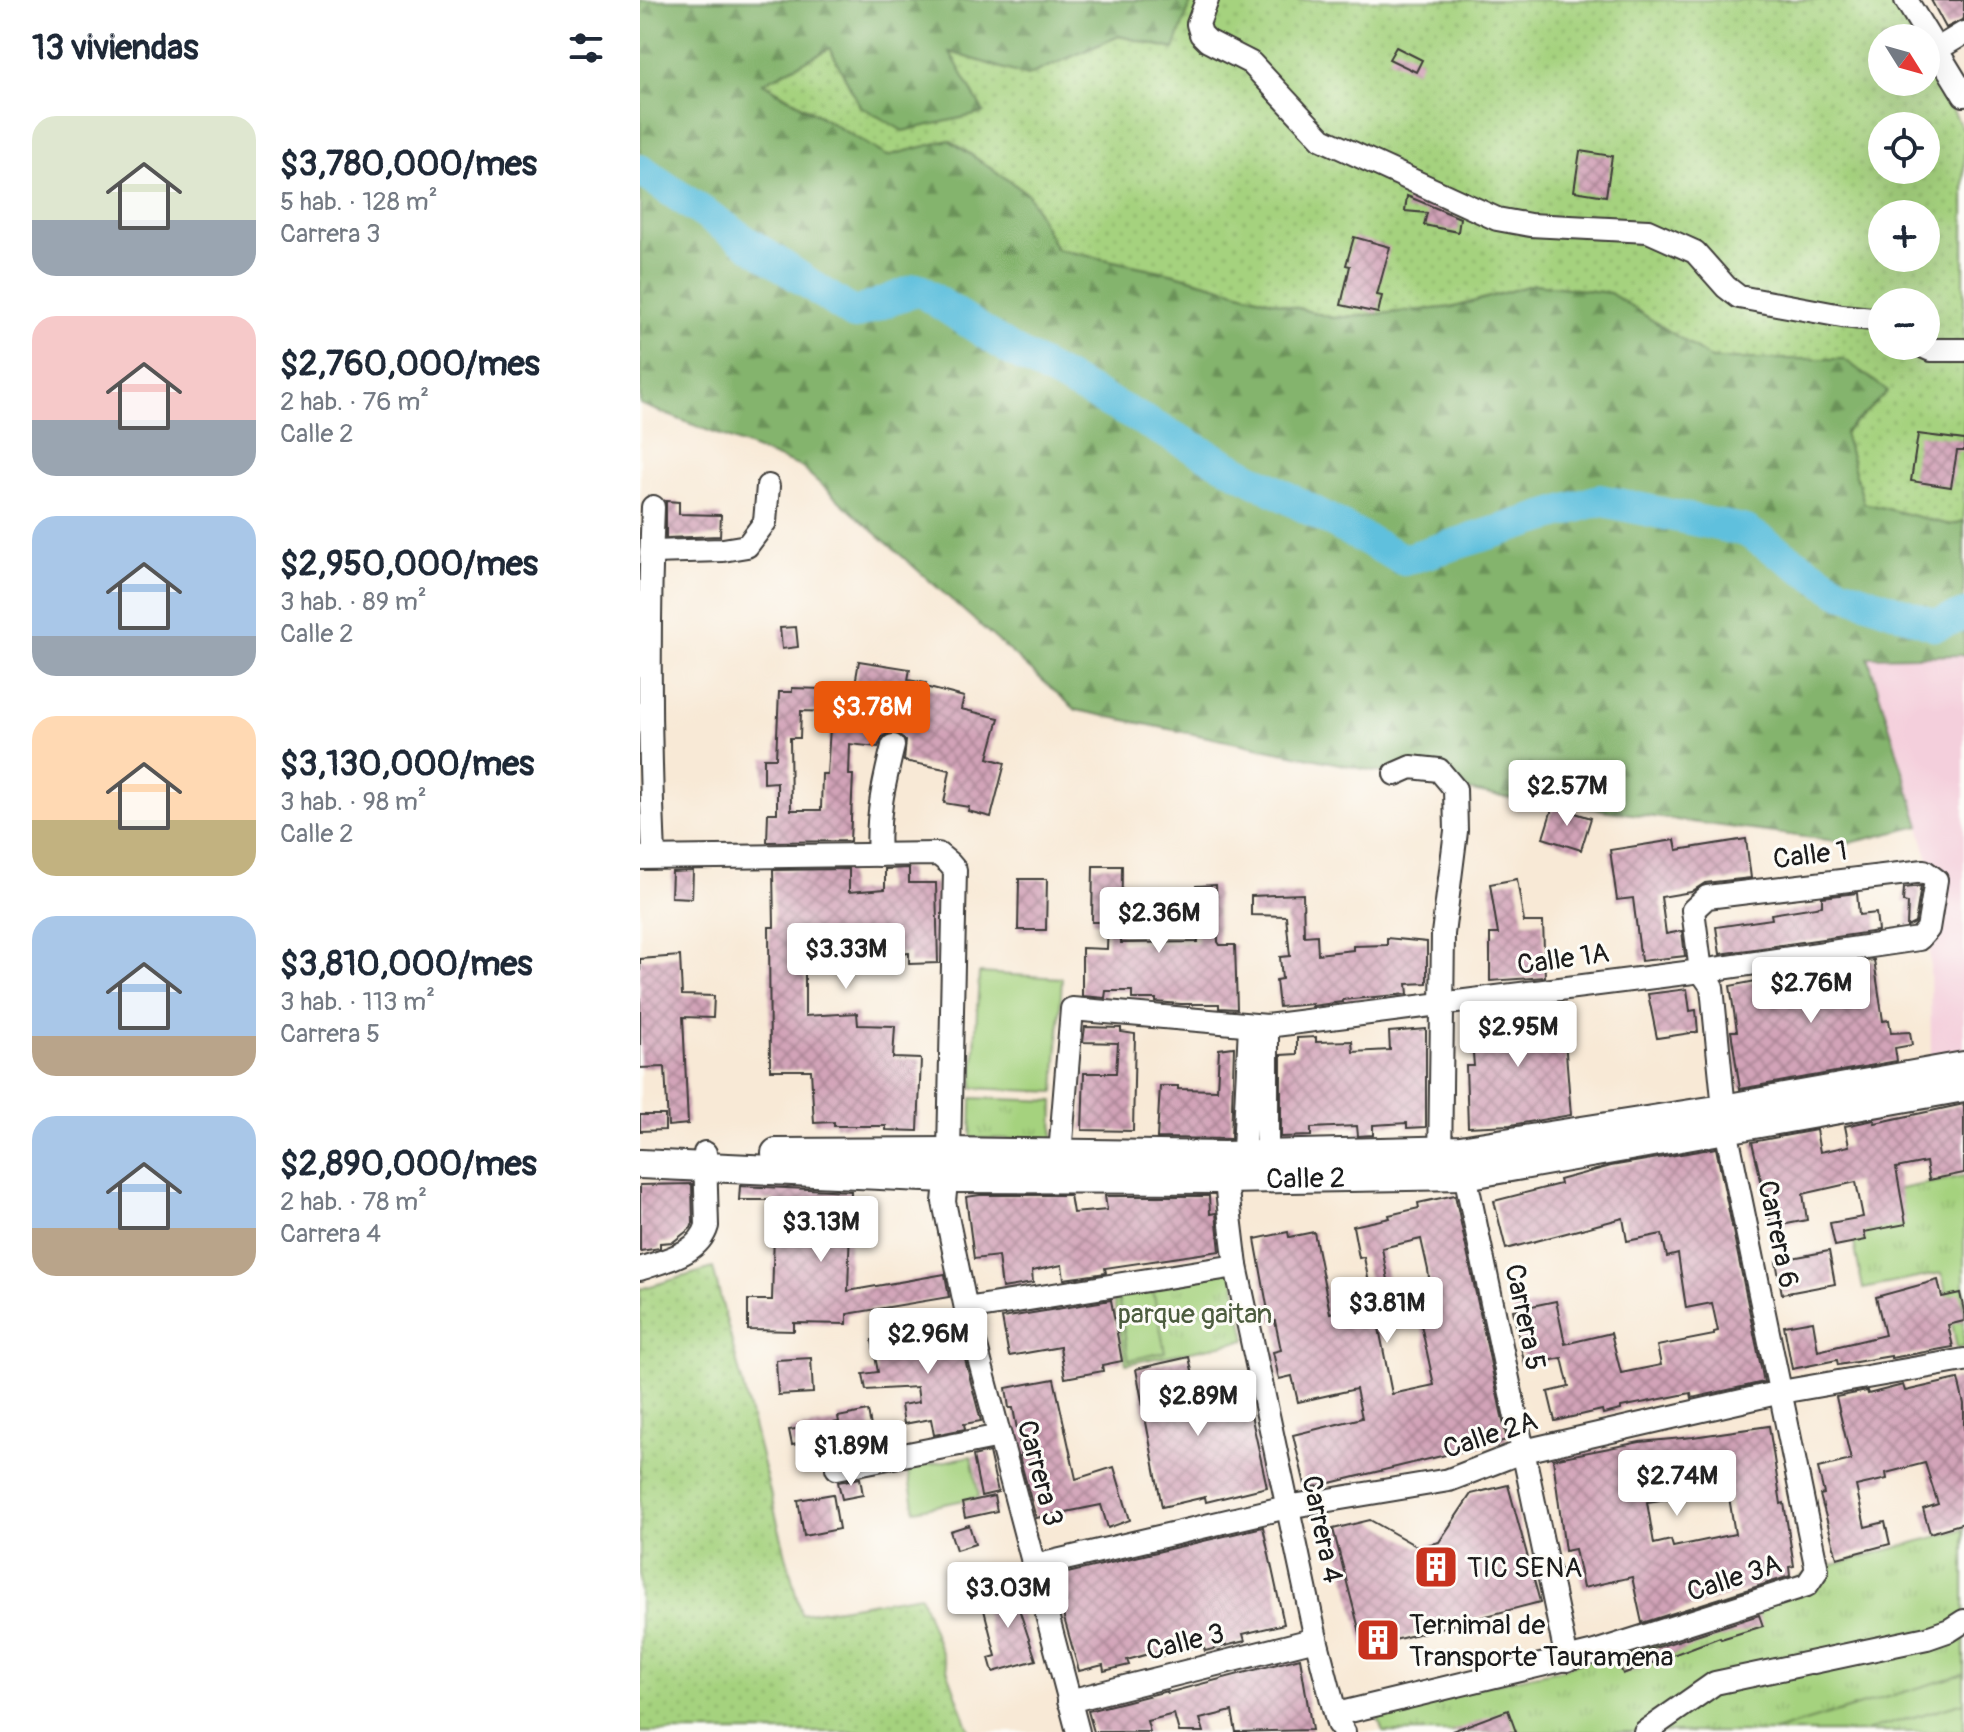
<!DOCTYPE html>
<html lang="es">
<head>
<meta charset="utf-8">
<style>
  :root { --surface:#fff; --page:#f6f6f7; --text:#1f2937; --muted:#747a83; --accent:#ea580c }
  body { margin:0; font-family:Pangolin,sans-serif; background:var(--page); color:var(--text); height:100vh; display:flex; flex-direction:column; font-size:30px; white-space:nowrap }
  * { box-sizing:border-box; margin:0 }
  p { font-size:26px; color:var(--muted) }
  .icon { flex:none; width:44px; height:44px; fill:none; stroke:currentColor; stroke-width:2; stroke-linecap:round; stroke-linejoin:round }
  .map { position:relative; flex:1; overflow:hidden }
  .details { display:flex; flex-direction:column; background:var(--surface); width:640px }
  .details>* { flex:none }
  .needle { width:52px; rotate:127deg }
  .tools { position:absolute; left:1228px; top:24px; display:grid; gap:16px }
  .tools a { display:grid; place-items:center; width:72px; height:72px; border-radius:50%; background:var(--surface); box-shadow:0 8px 32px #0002; font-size:40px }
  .price { position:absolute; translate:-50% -68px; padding:0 18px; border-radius:8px; background:#fff; color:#222; font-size:26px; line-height:52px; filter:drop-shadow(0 2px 4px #0008) }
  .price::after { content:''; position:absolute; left:50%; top:48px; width:24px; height:18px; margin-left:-12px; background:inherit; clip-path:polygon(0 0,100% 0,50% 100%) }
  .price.on { background:var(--accent); color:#fff }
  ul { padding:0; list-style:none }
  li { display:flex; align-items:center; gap:24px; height:200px; padding:0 32px }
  li span { display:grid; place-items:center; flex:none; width:224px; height:160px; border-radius:24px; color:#555 }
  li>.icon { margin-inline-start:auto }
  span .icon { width:96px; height:96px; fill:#fffc; stroke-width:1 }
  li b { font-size:34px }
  h2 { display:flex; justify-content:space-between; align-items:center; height:96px; padding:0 32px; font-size:34px }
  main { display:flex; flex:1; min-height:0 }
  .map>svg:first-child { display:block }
  .built { fill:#f4cfdc }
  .grass { fill:url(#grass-dots); stroke:#60774d; stroke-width:2; fill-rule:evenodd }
  .forest { fill:url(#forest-firs); stroke:#506844; stroke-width:2 }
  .park { fill:url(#park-tufts); stroke:#60774d; stroke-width:2 }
  .pitch { fill:#a5d27e; stroke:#60774d; stroke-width:2 }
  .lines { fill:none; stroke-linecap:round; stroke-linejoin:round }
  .river { stroke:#5fc0dd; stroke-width:32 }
  .building { fill:url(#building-cross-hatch); fill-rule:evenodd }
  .minor-casing { stroke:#3d3b38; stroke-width:26 }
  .major-casing { stroke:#3d3b38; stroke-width:32 }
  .minor { stroke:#fff; stroke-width:22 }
  .major { stroke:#fff; stroke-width:28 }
  .labels { text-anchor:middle; stroke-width:6; stroke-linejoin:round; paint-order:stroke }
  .street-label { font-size:28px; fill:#1c1c1c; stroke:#fdfcf7 }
  .park-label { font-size:28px; fill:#4c5c3e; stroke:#fdfcf7 }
  .poi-label { font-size:28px; fill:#1c1c1c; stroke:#fdfcf7; text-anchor:start }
</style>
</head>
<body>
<main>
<section class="details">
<h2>13 viviendas<svg class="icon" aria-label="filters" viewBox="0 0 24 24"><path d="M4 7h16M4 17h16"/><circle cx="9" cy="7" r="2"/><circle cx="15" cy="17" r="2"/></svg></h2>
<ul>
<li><span style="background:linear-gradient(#dfe7d0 65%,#9aa5b1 0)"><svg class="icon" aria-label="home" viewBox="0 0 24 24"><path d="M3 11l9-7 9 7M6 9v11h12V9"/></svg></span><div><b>$3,780,000/mes</b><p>5 hab. · 128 m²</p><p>Carrera 3</p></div></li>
<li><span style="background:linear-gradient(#f6c9c9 65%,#9aa5b1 0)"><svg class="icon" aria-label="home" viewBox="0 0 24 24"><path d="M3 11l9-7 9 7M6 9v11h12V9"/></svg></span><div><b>$2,760,000/mes</b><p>2 hab. · 76 m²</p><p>Calle 2</p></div></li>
<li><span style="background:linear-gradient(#a9c7e8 75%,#9aa5b1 0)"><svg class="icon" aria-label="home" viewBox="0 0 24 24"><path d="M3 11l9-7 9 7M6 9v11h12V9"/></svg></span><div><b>$2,950,000/mes</b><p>3 hab. · 89 m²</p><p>Calle 2</p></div></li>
<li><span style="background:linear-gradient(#ffd9b3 65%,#c2b280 0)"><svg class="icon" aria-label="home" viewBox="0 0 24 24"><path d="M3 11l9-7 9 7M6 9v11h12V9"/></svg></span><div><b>$3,130,000/mes</b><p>3 hab. · 98 m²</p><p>Calle 2</p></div></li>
<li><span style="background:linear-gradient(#a9c7e8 75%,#b9a48a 0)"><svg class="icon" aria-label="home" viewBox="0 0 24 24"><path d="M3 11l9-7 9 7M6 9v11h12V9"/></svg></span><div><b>$3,810,000/mes</b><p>3 hab. · 113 m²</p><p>Carrera 5</p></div></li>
<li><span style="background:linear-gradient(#a9c7e8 70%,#b9a48a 0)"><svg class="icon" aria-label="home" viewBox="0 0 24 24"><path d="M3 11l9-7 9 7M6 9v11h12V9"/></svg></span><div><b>$2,890,000/mes</b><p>2 hab. · 78 m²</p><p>Carrera 4</p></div></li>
</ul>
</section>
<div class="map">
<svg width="1324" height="1732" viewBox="0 0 1324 1732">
  <defs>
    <pattern id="grass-dots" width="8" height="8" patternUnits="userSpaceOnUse" patternTransform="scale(2)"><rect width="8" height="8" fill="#a5d27e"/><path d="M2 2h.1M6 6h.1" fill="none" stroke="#8db46c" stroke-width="1.8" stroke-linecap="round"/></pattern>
    <pattern id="forest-firs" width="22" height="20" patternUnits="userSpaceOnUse" patternTransform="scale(2)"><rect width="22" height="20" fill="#84b46d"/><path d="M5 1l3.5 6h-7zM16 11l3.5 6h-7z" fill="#6b9259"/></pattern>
    <pattern id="park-tufts" width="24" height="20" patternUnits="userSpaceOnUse" patternTransform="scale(2)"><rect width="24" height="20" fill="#a5d27e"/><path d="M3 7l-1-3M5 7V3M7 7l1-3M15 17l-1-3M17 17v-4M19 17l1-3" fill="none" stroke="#8db46c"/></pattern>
    <pattern id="building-cross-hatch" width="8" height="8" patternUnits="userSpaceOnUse" patternTransform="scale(2)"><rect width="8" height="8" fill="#d2a3b8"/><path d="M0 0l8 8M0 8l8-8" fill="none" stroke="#aa8495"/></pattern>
  </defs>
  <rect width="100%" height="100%" fill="#fdfcf7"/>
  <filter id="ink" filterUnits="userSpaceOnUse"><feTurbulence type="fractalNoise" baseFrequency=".0125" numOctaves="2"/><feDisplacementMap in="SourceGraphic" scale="16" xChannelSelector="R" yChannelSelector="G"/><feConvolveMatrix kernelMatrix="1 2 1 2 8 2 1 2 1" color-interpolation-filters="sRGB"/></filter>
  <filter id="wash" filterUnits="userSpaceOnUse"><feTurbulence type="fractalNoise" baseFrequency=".006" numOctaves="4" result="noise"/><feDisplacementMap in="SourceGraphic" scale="32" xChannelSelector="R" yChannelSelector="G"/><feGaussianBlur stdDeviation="1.8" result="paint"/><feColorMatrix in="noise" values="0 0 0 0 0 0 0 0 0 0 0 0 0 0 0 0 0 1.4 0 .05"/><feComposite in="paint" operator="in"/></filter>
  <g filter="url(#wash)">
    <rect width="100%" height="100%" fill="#f8e9d6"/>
    <polygon class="built" points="1324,655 1324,1050 1291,1055 1289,860 1228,656"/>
    <g class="grass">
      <path d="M552 0H1252L1273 38H1242V82H1286V62L1324 131V521L1310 525 1224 504 1204 433V359H1072L970 293 894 284 815 307 693 318 535 274 416 249 388 194 310 140 247 156 123 82 190 48 220 106 309 51 387 76 479 36 533 49ZM1242 126H1286V170H1242ZM1242 214H1286V258H1242ZM1242 302H1286V346H1242Z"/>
      <polygon points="73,1268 161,1614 280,1595 330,1732 0,1732 0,1289"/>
    </g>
    <polygon class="forest" points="0,0 552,0 534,49 479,36 387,76 310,52 344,113 263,131 220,106 190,48 123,83 247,156 309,140 388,194 416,249 535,274 693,318 815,307 894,284 970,293 1072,359 1204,359 1248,391 1204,433 1224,503 1310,525 1324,521 1324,655 1228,657 1280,826 1210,843 856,796 436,710 161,467 0,404"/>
    <g class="park">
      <polygon points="332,1098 414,1101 413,1140 331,1138"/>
      <polygon points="1324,1176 1324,1347 1317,1349 1302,1273 1223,1289 1212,1233 1251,1191"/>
      <polygon points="592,1267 606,1340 486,1364 472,1292"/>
      <polygon points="1324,1529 1324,1732 743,1732 735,1710 922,1669 1182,1568"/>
    </g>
    <g class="pitch">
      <polygon points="339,973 422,978 415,1092 333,1088"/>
      <polygon points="513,1291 525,1352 489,1360 478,1297"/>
      <polygon points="331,1456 339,1497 275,1510 267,1469"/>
      <polygon points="1324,1674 1324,1702 1223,1732 1131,1732"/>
    </g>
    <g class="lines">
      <polyline class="river" points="0,170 214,314 278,289 373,351 764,560 959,500 1106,531 1199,591 1296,625 1324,615"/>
    </g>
    <g id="blocks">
      <g class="building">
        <polygon points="1291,0 1324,0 1324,19 1306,28"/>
        <polygon points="756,47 782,60 776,72 749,59"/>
        <polygon points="940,151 972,156 966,196 934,191"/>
        <polygon points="767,196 820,218 818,232 784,225 787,213 765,211"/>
        <polygon points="714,237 750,247 737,295 742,296 738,313 701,305 710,266 706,265"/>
        <polygon points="1278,434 1324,440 1324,451 1317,451 1311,487 1271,481"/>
        <polygon points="26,501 39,502 39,514 81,515 80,536 26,538"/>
        <polygon points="156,627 158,647 142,649 140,628"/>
        <path d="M219 661 270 669 268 680 286 683 285 687 324 697 321 709 359 718 348 758 365 763 351 817 328 811 329 807 304 803 310 770 264 761 266 741 257 733 250 732 242 737 238 747 210 744 209 775H213L210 841 127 842 128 813H137V782L124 783V758H136L139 692H152V688L214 690ZM161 711 191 712 187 774H182L181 810H151L150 738H160Z"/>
        <polygon points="913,806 951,818 941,850 903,838"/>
        <polygon points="1106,839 1111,878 1065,883 1051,892 1021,897 1026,934 1042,931 1045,956 1001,961 993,898 977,900 970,850 1035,840 1037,850"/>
        <polygon points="453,866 482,866 481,943 558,942 556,886 576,885 578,942 580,945 595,945 597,1009 579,1008 579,1004 541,1004 516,1002 516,999 492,999 492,991 466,991 465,998 442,996 442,948 467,949 468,922 452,922"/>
        <polygon points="269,868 269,883 296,883 298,963 269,964 269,953 214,956 214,965 165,964 165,1016 217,1013 218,1025 255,1026 253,1058 281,1059 278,1131 246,1130 246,1126 194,1126 194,1122 174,1123 171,1070 130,1070 129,927 134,927 133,870 209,869 209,892 245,889 245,869"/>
        <polygon points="53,871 52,898 31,897 32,872"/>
        <polygon points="379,879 407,879 406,930 378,930"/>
        <polygon points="877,879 884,922 903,922 905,977 850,981 850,934 858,934 850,884"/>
        <polygon points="1281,886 1275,923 1267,927 1268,903 1263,902 1264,888"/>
        <polygon points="1217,893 1219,915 1236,913 1238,931 1080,954 1076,927 1132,919 1131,914 1182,906 1182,897"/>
        <polygon points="663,894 664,936 677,935 678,954 713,950 713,946 747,945 747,938 787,942 787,983 767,984 768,994 702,1000 702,1002 672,1006 672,1004 639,1007 636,980 642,979 640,957 650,956 646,916 611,915 611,896"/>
        <polygon points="40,956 42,995 74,996 73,1018 43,1017 48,1124 28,1126 25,1067 0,1068 0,959"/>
        <polygon points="1234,960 1243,1021 1249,1020 1251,1033 1270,1032 1272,1045 1255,1048 1257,1061 1100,1089 1091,1031 1097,1031 1090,986 1121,980 1121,976"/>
        <polygon points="1047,989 1050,1011 1056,1010 1058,1032 1017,1038 1008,994"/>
        <polygon points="922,1003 931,1115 870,1125 828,1127 826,1066 834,1066 830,1014 866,1010 866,1020 897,1017 896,1006"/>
        <polygon points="445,1027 481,1028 481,1032 495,1034 493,1131 442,1130 444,1073 476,1073 478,1043 443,1042"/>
        <polygon points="786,1029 786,1127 767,1128 767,1123 733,1125 733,1135 718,1136 717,1126 671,1128 671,1136 641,1137 641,1055 657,1054 657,1038 676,1037 676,1042 712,1041 713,1052 750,1050 749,1032"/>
        <polygon points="594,1047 591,1139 517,1138 520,1086 538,1086 538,1089 577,1090 579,1049"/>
        <polygon points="1324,1104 1324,1173 1289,1180 1286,1162 1256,1168 1266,1224 1224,1232 1226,1240 1195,1246 1190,1223 1223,1217 1216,1182 1163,1194 1167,1220 1132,1227 1112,1142 1176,1130 1180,1152 1209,1146 1205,1126 1234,1120 1235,1123"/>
        <polygon points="0,1115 25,1115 25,1130 0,1131"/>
        <polygon points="1076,1148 1124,1382 1052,1398 1051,1393 981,1407 981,1410 963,1414 962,1410 915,1421 908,1392 929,1387 922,1358 885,1366 873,1310 916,1301 925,1344 971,1333 981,1373 1021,1365 1017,1346 1074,1335 1074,1332 1078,1331 1072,1303 1046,1308 1038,1254 1027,1257 1022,1234 987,1241 983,1218 866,1249 854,1201 920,1184 919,1180 971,1166"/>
        <polygon points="52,1184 53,1223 51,1228 33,1242 20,1243 20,1248 0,1251 0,1185"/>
        <polygon points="100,1186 211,1191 208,1291 305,1274 309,1297 207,1314 207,1324 154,1323 154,1331 108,1330 108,1300 132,1300 135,1200 99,1200"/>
        <polygon points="340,1195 430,1195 433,1213 467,1210 465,1196 569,1196 570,1214 576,1213 580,1251 465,1268 466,1273 424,1279 422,1265 392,1271 393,1283 362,1288 358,1256 334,1259 326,1197"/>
        <path d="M815 1195 867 1440 666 1489 653 1435 722 1418 716 1389 658 1402 652 1376 639 1379 633 1352 641 1350 635 1321 630 1322 615 1239 648 1232 649 1237 674 1232 690 1313 733 1304 724 1257 719 1258 713 1226 750 1218 749 1215 779 1208 778 1203ZM781 1239 788 1270 791 1292 788 1293 793 1317 780 1320 794 1385 752 1394 739 1328 747 1326 746 1319 755 1317 742 1248Z"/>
        <polygon points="1189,1251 1195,1284 1142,1294 1136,1261"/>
        <polygon points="1298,1280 1302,1297 1320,1293 1324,1311 1324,1321 1308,1325 1313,1347 1251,1358 1251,1356 1198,1365 1197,1360 1152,1369 1144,1326 1173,1321 1178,1351 1245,1335 1236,1297"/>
        <polygon points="471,1300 482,1361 462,1365 463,1371 425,1378 420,1347 369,1356 362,1318"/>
        <polygon points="315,1321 341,1421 324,1424 325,1429 294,1435 291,1419 264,1424 261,1405 279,1402 277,1387 226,1390 223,1374 238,1372 232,1340"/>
        <polygon points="549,1357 559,1403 606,1392 627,1487 566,1502 565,1497 522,1507 496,1369"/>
        <polygon points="171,1358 173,1393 138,1395 136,1360"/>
        <polygon points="414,1379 436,1479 474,1467 490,1520 468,1528 461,1505 396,1518 379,1456 382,1456 373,1408 369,1408 366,1388"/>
        <polygon points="1318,1379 1324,1404 1324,1523 1290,1533 1283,1509 1298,1504 1285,1463 1246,1473 1247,1479 1216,1486 1225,1527 1245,1522 1250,1544 1197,1558 1180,1495 1184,1494 1178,1468 1211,1460 1196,1397 1227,1391 1228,1394 1263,1385 1265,1391"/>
        <polygon points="228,1411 234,1442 214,1446 214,1450 179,1459 176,1441 152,1445 149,1430 199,1422 198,1417"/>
        <path d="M1129 1426 1141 1504 1144 1503 1154 1566 1149 1567 1150 1576 1002 1623 992 1577 943 1588 935 1549 925 1551 913 1459 1000 1442 1053 1437ZM1060 1482 1061 1492 1088 1491 1095 1534 1033 1547 1031 1540 1014 1544 1007 1502 1028 1499 1026 1486Z"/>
        <polygon points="349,1452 358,1492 341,1496 333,1456"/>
        <polygon points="220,1478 223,1495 202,1499 198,1482"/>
        <polygon points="868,1485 900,1602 724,1648 693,1529 730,1520 778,1547 799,1542 831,1494"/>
        <polygon points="193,1494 199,1529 164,1536 158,1500"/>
        <polygon points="354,1496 357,1511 325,1518 322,1503"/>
        <polygon points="329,1525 335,1544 316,1550 310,1531"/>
        <polygon points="623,1527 644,1624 603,1634 605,1641 565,1651 563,1645 517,1657 516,1652 487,1660 489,1665 464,1671 463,1665 439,1671 420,1604 426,1602 419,1575"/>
        <polygon points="376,1584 382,1608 379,1609 396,1660 353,1672 349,1658 356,1656 343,1606 356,1603 352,1590"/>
        <polygon points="1119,1615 1123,1626 1081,1639 1080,1637 983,1674 977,1660"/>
        <polygon points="660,1658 672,1730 596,1732 592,1711 560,1719 564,1732 539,1732 534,1714 507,1721 510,1732 454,1732 448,1711 527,1691 527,1693"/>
        <polygon points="868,1710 876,1732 812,1732 812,1731"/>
      </g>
    </g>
  </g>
  <g filter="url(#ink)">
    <use href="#blocks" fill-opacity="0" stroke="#3d3b38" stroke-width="2"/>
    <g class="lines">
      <g class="minor-casing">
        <g id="minor">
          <polyline points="567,0 558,24 561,34 568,41 611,63 682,139 857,219 890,225 1008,231 1055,252 1086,287 1099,297 1202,316 1242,320"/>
          <polyline points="1266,0 1324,95"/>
          <polyline points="1296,50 1324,33"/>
          <polyline points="1282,346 1291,350 1324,350"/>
          <path d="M13 507C8 624 9 740 14 857"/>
          <polyline points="11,552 83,550 107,546 125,522 128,486"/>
          <polyline points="755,774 771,767 799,770 815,789 816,831 803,934 800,1165"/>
          <path d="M239 855C236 816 244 783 253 746"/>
          <polyline points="0,858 298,854 309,863 315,870 309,1152 304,1202 326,1309 438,1732"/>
          <polyline points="420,1154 432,1009 627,1026 1061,971 1279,939 1288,929 1296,880 1284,871 1067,897 1053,910 1061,971 1072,987 1086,1129 1177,1570 1167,1585 955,1652 697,1714"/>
          <polyline points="822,1160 927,1660"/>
          <polyline points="584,1166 596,1266 676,1639 698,1724 704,1732"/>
          <polyline points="627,1169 627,1026"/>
          <polyline points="603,1171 610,1025"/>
          <path d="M0 1269C25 1260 59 1254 67 1226L65 1153"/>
          <polyline points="326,1309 596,1266"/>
          <polyline points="197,1468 360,1436"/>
          <polyline points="395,1566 647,1507 809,1480 884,1451 1141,1392 1324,1360"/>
          <polyline points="429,1701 676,1639"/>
          <polyline points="1005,1732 1075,1683 1287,1638 1310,1630 1324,1621"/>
        </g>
      </g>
      <g class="major-casing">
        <g id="major">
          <polyline points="136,1153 309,1152 584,1156 820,1150 1083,1109 1324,1066"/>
          <path id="s1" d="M0 1164 306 1178 584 1179 825 1175 1324 1087"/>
        </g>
      </g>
      <use href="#minor" class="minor"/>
      <use href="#major" class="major"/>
    </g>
  </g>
  <defs>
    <g id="building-square" transform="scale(2.3)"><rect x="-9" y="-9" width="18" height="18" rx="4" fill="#c8321e" stroke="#fdfcf7"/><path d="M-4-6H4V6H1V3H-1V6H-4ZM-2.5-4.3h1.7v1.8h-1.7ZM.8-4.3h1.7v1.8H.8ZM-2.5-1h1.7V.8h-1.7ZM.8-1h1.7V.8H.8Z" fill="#fff"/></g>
  </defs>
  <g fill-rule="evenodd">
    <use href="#building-square" x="796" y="1567"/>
    <use href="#building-square" x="738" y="1640"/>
  </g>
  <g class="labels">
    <g class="street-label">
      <text transform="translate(1170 854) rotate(-7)" y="10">Calle 1</text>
      <text transform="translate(923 958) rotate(-8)" y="10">Calle 1A</text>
      <text dy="10" stroke="none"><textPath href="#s1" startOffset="666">Calle 2</textPath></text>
      <text transform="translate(1139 1234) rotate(78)" y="10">Carrera 6</text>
      <text transform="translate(886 1317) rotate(78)" y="10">Carrera 5</text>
      <text transform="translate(850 1434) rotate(-18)" y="10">Calle 2A</text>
      <text transform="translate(401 1473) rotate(75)" y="10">Carrera 3</text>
      <text transform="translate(683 1529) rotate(78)" y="10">Carrera 4</text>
      <text transform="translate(1094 1577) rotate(-18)" y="10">Calle 3A</text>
      <text transform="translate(545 1641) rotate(-14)" y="10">Calle 3</text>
    </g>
    <g class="park-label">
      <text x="555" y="1323">parque gaitan</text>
    </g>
    <g class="poi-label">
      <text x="827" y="1577">TIC SENA</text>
      <text x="769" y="1634">Ternimal de<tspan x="769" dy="32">Transporte Tauramena</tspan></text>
    </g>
  </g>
</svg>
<div class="tools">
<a><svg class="needle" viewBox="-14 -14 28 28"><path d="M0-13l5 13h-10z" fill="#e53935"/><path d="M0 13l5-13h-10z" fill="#747a83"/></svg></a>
<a><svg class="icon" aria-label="locate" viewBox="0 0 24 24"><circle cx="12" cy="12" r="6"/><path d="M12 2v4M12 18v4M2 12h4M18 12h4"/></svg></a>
<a>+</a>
<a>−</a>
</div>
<b class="price on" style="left:232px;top:749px">$3.78M</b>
<b class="price" style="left:927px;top:828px">$2.57M</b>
<b class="price" style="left:519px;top:955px">$2.36M</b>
<b class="price" style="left:206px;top:991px">$3.33M</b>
<b class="price" style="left:1171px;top:1025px">$2.76M</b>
<b class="price" style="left:878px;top:1069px">$2.95M</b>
<b class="price" style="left:181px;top:1264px">$3.13M</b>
<b class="price" style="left:747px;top:1345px">$3.81M</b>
<b class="price" style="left:288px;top:1376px">$2.96M</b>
<b class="price" style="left:558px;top:1438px">$2.89M</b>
<b class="price" style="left:211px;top:1488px">$1.89M</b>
<b class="price" style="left:1037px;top:1518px">$2.74M</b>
<b class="price" style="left:368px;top:1630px">$3.03M</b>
</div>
</main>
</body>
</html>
